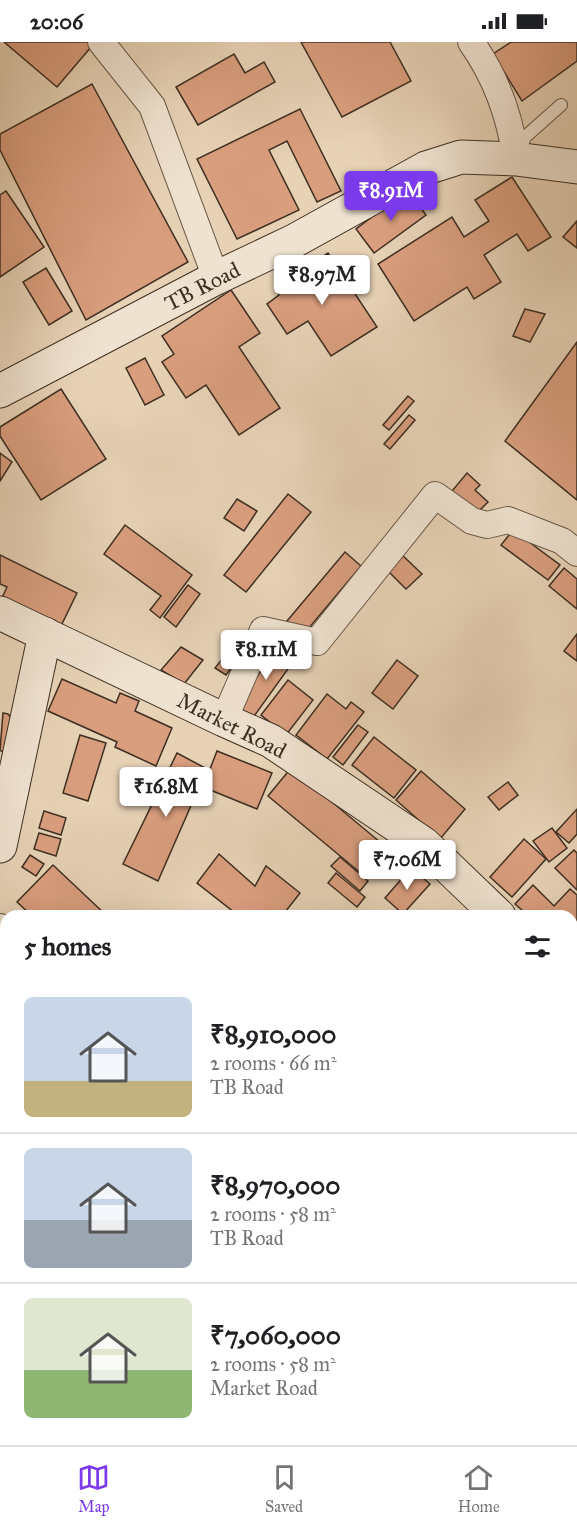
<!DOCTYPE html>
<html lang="en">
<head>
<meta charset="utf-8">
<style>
  :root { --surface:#fff; --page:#f2f2f2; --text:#202124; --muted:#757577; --line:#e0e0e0; --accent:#7c3aed }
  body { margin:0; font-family:"IM FELL Great Primer",serif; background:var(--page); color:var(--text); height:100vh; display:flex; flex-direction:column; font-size:22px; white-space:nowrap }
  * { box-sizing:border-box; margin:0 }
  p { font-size:20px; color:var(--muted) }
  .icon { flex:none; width:33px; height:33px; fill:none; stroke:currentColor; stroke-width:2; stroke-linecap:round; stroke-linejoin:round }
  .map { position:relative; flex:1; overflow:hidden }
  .panel { position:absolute; left:0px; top:868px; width:578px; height:536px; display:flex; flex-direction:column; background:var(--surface); border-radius:18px 18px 0 0; box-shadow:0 6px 24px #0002 }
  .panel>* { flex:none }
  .price { position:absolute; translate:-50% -51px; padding:0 14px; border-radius:6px; background:#fff; color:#222; font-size:20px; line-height:39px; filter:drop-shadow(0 2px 3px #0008) }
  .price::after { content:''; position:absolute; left:50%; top:36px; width:18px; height:14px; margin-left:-9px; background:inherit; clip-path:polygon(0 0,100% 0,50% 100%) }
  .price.current { background:var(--accent); color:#fff }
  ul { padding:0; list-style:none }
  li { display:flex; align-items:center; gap:18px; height:150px; padding:0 24px }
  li+li { border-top:2px solid var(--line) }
  li span { display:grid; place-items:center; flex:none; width:168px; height:120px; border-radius:9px; color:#555 }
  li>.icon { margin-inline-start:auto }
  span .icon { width:72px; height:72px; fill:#fffc; stroke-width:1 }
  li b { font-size:26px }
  h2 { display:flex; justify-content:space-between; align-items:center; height:72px; padding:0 24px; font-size:26px }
  .status { display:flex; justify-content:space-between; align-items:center; height:42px; padding:0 30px; background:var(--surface); direction:ltr }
  .status svg { height:16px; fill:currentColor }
  .tab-bar { display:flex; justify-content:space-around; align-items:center; height:84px; border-top:2px solid var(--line); background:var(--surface); font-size:16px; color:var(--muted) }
  .tab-bar a { display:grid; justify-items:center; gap:3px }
  .tab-bar .current { color:var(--accent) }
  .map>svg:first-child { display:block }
  .building { fill:#d99e7e; stroke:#3e2f22; stroke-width:1.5 }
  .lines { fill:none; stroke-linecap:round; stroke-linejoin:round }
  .lane-casing { stroke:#685847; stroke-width:14 }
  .street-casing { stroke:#685847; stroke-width:28 }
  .secondary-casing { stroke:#3e2f22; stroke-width:35 }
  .lane { stroke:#efe2d0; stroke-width:12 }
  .street { stroke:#efe2d0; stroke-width:26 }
  .secondary { stroke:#efe2d0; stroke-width:33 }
  .labels { text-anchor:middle; stroke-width:6; stroke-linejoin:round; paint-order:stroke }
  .street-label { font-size:22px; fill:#3e2f22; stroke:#efe2d0 }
</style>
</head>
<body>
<div class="status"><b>20:06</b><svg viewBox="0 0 49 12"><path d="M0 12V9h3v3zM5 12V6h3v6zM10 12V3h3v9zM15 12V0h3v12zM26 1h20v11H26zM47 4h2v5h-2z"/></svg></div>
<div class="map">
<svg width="577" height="1403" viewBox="0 0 577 1403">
  <rect width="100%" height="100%" fill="#e7d2b6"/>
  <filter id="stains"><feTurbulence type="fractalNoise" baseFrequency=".00333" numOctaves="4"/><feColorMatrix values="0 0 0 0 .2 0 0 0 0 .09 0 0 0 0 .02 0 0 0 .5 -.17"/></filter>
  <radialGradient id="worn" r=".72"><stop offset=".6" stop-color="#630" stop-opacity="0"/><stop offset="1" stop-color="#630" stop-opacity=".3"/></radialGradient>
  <g class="building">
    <polygon points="4,0 93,0 91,5 57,45"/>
    <polygon points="301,0 390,0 411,39 342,75"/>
    <polygon points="511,0 577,0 577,19 522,59 493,12"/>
    <polygon points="234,12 245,31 264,20 275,40 198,83 176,45"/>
    <polygon points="92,42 188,220 86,278 0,108 0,92"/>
    <polygon points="300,67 341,149 317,160 287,99 269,108 299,168 237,197 197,117"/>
    <polygon points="512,135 551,195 528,209 517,192 484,213 501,240 474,257 467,245 414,279 378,222 452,175 464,195 489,179 475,158"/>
    <polygon points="408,148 426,173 374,211 356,187"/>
    <polygon points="6,149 44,205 0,235 0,153"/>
    <polygon points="577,179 577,206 563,195"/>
    <polygon points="328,211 377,285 331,314 308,279 287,292 267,262 279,253 275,246"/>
    <polygon points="46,226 72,269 49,283 23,240"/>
    <polygon points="231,248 260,291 239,305 280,366 239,393 206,343 186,356 162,320 174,312 162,294"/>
    <polygon points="525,267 545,272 530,300 513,294"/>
    <polygon points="577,300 577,458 505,399"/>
    <polygon points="145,316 164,353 145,363 126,326"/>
    <polygon points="61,347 106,417 41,458 0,394 0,385"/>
    <polygon points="408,354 414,359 389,388 383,383"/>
    <polygon points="409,373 415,378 390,407 384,402"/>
    <polygon points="0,411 12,420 0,439"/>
    <polygon points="467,431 480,443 475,448 488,460 479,469 452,449"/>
    <polygon points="288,452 311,470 246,550 224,533"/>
    <polygon points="237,457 257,469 244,489 224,476"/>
    <polygon points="125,483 192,533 160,576 150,568 161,554 104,512"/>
    <polygon points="513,488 560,523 548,538 501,503"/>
    <polygon points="345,510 361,524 303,593 287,579"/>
    <polygon points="399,510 422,532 406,547 384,525"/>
    <polygon points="0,513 77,551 59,588 0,560 7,545 0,542"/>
    <polygon points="564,526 577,537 577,567 549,544"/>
    <polygon points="188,543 200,552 176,585 164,575"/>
    <polygon points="242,592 251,600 226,633 215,626"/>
    <polygon points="577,592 577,619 564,609"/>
    <polygon points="281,601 298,613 252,677 235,665"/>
    <polygon points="181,605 203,618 184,642 161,628"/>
    <polygon points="397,618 418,634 393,667 372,651"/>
    <polygon points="62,637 116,661 120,651 139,659 135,669 172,686 156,724 115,705 117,700 48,669"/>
    <polygon points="288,638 313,658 286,693 261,673"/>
    <polygon points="327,652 346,667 351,660 364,670 327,717 296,693"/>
    <polygon points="3,671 8,672 14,679 5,712 0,708"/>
    <polygon points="358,683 368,690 343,723 333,715"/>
    <polygon points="80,693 106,701 88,759 63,751"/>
    <polygon points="374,695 416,728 394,756 352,723"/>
    <polygon points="217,709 272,731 257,767 203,745"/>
    <polygon points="177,711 207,727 158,839 123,822"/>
    <polygon points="291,726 386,805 363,833 268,754"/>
    <polygon points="421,729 465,767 440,797 396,758"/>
    <polygon points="508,740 518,753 499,768 488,755"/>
    <polygon points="577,767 577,792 569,801 556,790"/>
    <polygon points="44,769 66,776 61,793 39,786"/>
    <polygon points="552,786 567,806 549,820 533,799"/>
    <polygon points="39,791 61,797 56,814 34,807"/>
    <polygon points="524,797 546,817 512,855 490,835"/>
    <polygon points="574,808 577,811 577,848 555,826"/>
    <polygon points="219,812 255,844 266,824 300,851 282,874 239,874 197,841"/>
    <polygon points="30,813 44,822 36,834 22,825"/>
    <polygon points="340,815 368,839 360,849 331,824"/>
    <polygon points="53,823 107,874 32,874 17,860"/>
    <polygon points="411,826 430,842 403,872 385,856"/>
    <polygon points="336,831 365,855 357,865 328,841"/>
    <polygon points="533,843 554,864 570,847 577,853 577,930 572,925 572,881 574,878 572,874 529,874 515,862"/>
    <polygon points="5,921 6,922 6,963 0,958 0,927"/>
    <polygon points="0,1178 6,1183 6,1213 0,1208"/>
    <polygon points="6,1367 6,1397 0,1392 0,1375"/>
    <polygon points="200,1398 257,1398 262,1403 195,1403"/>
    <polygon points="420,1398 448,1398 453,1403 415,1403"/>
    <polygon points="463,1398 486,1398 482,1403 469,1403"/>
    <polygon points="512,1398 553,1398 547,1403 512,1403 509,1401"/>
  </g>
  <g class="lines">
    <g class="lane-casing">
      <polyline id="lane" points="520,108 525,95 561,63"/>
    </g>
    <g class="street-casing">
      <g id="street">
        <polyline points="101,0 152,64 216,236"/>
        <path d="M471 0C496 35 510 74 516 117"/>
        <polyline points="224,678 263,588 317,600 435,453 472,479 487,483 508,478 562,499 577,511"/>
        <polyline points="0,885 6,889"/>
        <polyline points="357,1398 362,1403"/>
      </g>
    </g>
    <g class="secondary-casing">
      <g id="secondary">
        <polyline points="0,349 216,236 294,199 426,126 461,115 516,117 577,125"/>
        <polyline points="0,571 224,678 271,699 424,802 499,874"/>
        <polyline points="0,804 45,592"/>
        <polyline points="572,945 577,951"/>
      </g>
    </g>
    <use href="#lane" class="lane"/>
    <use href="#street" class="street"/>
    <use href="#secondary" class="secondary"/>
  </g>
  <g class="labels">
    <g class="street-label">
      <text transform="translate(202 244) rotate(-27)" y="8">TB Road</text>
      <text transform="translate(232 683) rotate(27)" y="8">Market Road</text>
    </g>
  </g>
  <rect width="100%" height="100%" filter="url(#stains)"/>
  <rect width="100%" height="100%" fill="url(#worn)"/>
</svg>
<b class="price current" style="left:391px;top:180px">₹8.91M</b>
<b class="price" style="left:322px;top:264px">₹8.97M</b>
<b class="price" style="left:266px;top:639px">₹8.11M</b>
<b class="price" style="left:166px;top:776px">₹16.8M</b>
<b class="price" style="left:407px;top:849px">₹7.06M</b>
<section class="panel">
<h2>5 homes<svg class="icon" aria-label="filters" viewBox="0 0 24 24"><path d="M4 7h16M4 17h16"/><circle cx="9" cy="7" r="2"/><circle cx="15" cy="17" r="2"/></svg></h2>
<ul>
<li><span style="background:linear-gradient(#c9d6e8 70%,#c2b280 0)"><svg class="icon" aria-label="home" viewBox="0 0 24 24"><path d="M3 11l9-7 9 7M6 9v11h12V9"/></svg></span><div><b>₹8,910,000</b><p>2 rooms · 66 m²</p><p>TB Road</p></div></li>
<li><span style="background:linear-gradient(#c9d6e8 60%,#9aa5b1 0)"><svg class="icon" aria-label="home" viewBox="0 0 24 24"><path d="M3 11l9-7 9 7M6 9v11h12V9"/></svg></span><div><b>₹8,970,000</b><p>2 rooms · 58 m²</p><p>TB Road</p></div></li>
<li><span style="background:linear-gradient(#dfe7d0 60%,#8fb573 0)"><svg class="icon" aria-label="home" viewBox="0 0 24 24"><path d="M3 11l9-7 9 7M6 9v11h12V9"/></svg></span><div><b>₹7,060,000</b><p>2 rooms · 58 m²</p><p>Market Road</p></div></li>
</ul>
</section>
</div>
<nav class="tab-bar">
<a class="current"><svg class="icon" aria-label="map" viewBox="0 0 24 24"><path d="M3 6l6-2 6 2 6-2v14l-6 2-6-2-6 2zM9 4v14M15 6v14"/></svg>Map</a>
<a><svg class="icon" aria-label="saved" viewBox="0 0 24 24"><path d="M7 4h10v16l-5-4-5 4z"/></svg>Saved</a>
<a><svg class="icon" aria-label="home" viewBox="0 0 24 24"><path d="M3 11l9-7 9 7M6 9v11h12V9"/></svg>Home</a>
</nav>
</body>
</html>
